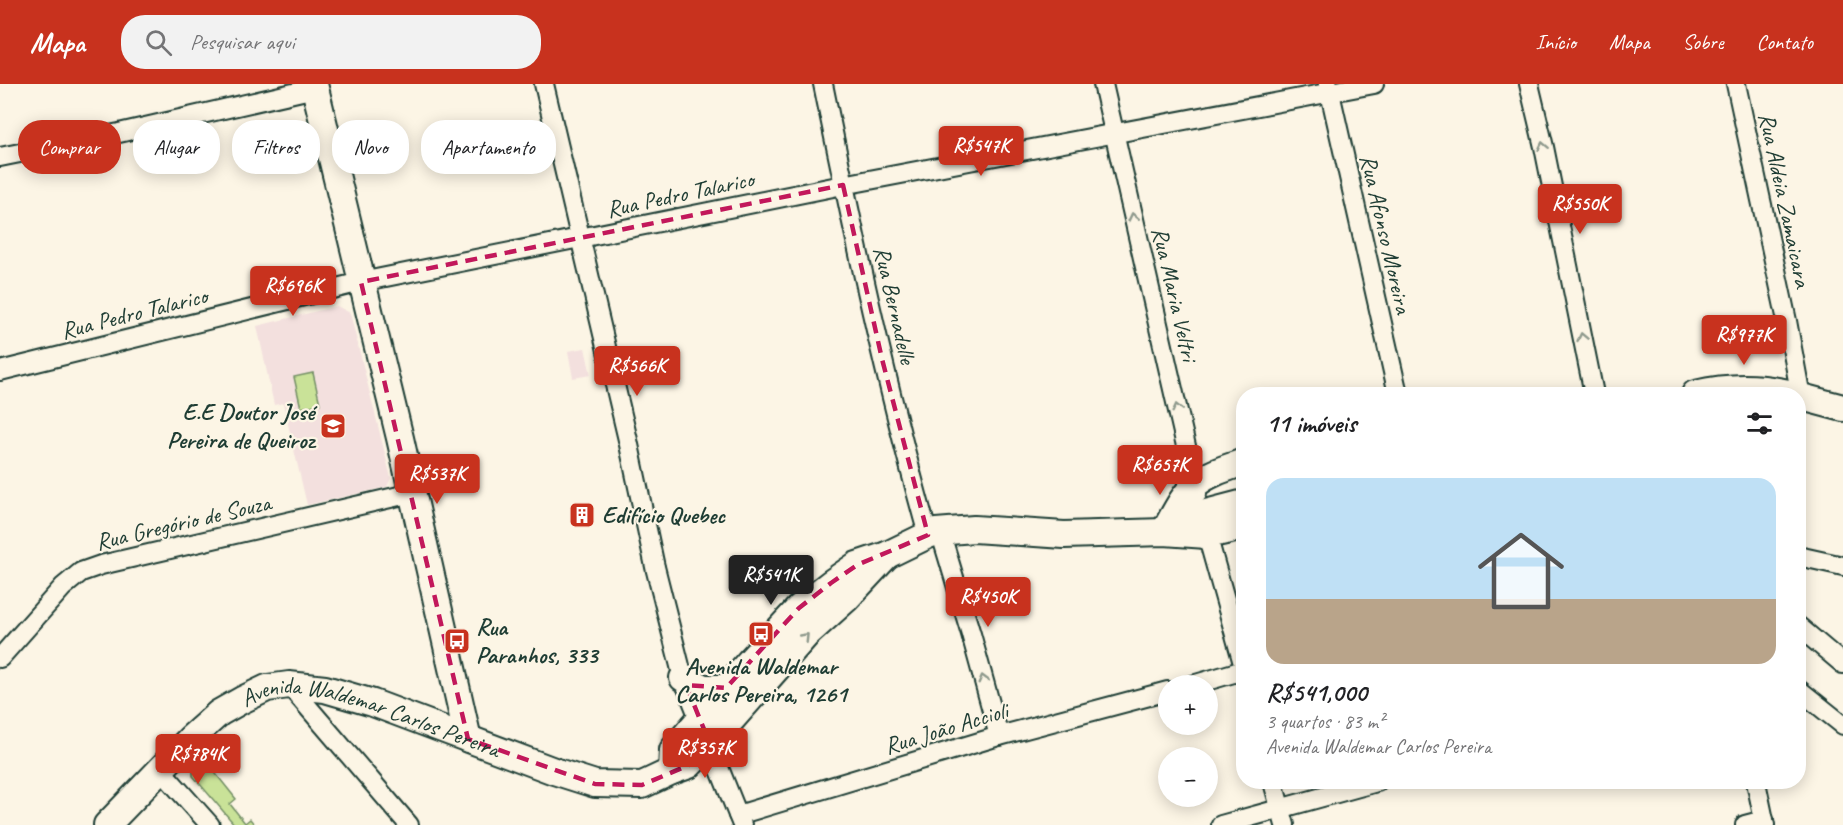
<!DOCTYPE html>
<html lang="pt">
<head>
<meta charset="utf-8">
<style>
  :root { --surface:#fff; --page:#f2f2f2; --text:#202124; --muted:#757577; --accent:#c8321e }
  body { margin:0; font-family:Caveat,sans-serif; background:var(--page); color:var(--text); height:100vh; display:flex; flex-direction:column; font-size:22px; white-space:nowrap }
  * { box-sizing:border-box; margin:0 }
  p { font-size:20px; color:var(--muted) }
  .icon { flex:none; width:33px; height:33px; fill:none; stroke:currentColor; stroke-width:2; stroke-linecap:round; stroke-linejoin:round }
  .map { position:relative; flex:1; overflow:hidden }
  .panel { position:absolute; left:1236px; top:303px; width:570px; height:402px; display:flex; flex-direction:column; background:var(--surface); border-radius:24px; box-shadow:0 3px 15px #0003 }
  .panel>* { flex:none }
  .top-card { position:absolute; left:18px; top:36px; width:570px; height:54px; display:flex; gap:12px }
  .fabs { position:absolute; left:1158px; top:591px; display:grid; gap:12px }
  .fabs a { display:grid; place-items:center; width:60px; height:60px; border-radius:50%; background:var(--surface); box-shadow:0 3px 15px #0003; font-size:30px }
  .price { position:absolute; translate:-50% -51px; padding:0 14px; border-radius:6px; background:var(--accent); color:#fff; font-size:20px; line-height:39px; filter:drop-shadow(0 2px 3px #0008) }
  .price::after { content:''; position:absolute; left:50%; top:36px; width:18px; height:14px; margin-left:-9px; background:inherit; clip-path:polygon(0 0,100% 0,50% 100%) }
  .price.current { background:#222; color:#fff }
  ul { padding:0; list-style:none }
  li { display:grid; align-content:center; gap:12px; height:318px; padding:0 30px }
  li span { display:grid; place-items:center; height:186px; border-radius:18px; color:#555 }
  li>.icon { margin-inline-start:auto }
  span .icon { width:108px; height:108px; fill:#fffc; stroke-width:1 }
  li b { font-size:26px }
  h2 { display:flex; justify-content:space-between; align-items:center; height:72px; padding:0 30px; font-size:26px }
  .chip { padding:0 21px; border-radius:24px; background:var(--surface); box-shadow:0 3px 15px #0003; font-size:21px; line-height:54px }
  .chip.current { background:var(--accent); color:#fff }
  header { display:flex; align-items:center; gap:36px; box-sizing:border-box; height:84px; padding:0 30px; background:var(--accent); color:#fff }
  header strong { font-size:28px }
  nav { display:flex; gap:33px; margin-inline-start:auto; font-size:21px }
  .search { width:420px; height:54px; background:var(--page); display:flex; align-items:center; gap:15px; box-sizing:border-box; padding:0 21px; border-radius:24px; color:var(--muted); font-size:22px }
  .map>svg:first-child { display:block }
  .built { fill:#f3e0de }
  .green { fill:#c9e298; stroke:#749066; stroke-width:1.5 }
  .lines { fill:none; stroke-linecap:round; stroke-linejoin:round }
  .street-casing { stroke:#1f3d34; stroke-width:22 }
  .secondary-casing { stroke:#1f3d34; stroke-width:30 }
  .street { stroke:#fcf5e5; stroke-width:18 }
  .secondary { stroke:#fcf5e5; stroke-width:26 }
  .oneway { stroke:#8e998c }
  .marked { fill:none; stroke:#c2185b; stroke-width:4.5; stroke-dasharray:12 8; stroke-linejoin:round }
  .labels { text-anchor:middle; stroke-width:4.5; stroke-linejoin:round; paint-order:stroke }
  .street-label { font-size:24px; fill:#1f3d34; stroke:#fcf5e5 }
  .poi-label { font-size:24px; font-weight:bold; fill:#1f3d34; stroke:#fcf5e5; text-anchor:start }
</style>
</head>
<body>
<header>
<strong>Mapa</strong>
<div class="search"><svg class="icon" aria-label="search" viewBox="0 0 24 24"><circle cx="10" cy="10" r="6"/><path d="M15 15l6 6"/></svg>Pesquisar aqui</div>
<nav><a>Início</a><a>Mapa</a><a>Sobre</a><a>Contato</a></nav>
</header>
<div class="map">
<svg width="1843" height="741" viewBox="0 0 1843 741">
  <rect width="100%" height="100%" fill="#fcf5e5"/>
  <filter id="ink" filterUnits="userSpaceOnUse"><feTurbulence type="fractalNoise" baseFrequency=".0167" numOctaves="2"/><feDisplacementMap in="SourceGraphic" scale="12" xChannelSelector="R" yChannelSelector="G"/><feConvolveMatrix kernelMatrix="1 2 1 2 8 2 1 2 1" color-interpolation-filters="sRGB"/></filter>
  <g filter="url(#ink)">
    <g class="built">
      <polygon points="337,222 350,229 391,394 387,403 307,421 283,319 274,321 257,242"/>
      <polygon points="585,264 591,291 573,294 568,267"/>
    </g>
    <g class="green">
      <polygon points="313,289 320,320 301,324 294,293"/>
      <polygon points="204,675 236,715 230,720 245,739 250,735 255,741 235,741 193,692 193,686"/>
    </g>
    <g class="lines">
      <g class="street-casing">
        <g id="street">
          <polyline points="544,0 628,356 655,483 683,594 742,741"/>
          <path d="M823 0C854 151 886 302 928 451"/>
          <polyline points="1103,0 1197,410"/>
          <polyline points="1328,0 1398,310"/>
          <polyline points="1529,0 1544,63 1594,310"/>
          <polyline points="1736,0 1787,237 1801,313"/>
          <polyline points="0,73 119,49 315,4"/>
          <polyline points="0,287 361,198 843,101 1374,0"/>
          <polyline points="1204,440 1244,583"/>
          <polyline points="940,447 971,550 999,652"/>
          <polyline points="1798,472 1843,482"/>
          <polyline points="1798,542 1843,580"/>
          <polyline points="0,574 63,503 81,488 101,481 412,409"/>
          <polyline points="289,601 409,741"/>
          <polyline points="1189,602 1244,586"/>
          <polyline points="1798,605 1843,641"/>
          <polyline points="160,685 210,741"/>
          <polyline points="1273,698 1285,741"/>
          <polyline points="1756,698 1765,741"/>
          <polyline points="738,731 999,652 1168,607"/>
          <polyline points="1221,741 1377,698"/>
          <polyline points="1745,741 1764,736"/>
        </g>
      </g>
      <g class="secondary-casing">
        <g id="secondary">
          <polyline points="314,0 400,354 468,655"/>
          <path d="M1695 310C1730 302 1758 302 1793 310"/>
          <polyline points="1798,312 1843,324"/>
          <path d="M1164 448C1173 433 1182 412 1196 400 1209 389 1227 384 1244 378"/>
          <polyline points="1165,448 1202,430 1244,419"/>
          <polyline points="683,594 704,604 726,604"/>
          <polyline points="672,687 673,666 749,578 799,524 831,499 857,481 887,471 928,451 936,448 974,445 1064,451 1164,448 1207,451 1244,443"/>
          <path id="s1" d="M107 741 191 654 219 629 242 616 267 604 289 601 325 605 373 619 554 687 595 700 642 701 672 687 689 681 710 660 807 550 847 514 887 471"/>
        </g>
      </g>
      <use href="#street" class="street"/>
      <use href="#secondary" class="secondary"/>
    </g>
    <defs><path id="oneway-chevron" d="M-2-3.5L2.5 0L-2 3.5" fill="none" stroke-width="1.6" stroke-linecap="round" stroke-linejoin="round" transform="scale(1.5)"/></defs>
    <g class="oneway">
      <use href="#oneway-chevron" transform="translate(1543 62) rotate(-102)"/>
      <use href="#oneway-chevron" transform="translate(1133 133) rotate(-103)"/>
      <use href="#oneway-chevron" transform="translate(1582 253) rotate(-102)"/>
      <use href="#oneway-chevron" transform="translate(1177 324) rotate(-104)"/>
      <use href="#oneway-chevron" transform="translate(805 553) rotate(-46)"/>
      <use href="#oneway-chevron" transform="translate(983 595) rotate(-105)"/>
    </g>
  </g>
  <path class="marked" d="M843 101 882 275 928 451 857 481 831 499 799 524 726 604 686 601 710 660 689 681 642 701 595 700 468 655 361 198Z"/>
  <defs>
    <g id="school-square" transform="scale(1.35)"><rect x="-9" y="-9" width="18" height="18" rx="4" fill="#c8321e" stroke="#fcf5e5"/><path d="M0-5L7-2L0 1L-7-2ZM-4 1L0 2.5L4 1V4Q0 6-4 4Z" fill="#fff"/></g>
    <g id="building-square" transform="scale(1.35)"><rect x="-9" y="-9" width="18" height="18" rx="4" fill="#c8321e" stroke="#fcf5e5"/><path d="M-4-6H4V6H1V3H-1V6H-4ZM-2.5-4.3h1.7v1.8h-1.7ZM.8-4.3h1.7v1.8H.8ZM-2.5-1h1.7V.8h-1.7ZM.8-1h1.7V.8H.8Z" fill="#fff"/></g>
    <g id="bus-square" transform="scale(1.35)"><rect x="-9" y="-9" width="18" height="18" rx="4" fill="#c8321e" stroke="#fcf5e5"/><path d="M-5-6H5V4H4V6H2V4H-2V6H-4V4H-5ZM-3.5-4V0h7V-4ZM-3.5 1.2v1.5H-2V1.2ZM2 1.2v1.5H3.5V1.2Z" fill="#fff"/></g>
  </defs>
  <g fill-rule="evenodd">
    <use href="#school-square" x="333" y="342"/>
    <use href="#building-square" x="582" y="431"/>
    <use href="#bus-square" x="761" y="550"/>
    <use href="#bus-square" x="457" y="557"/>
  </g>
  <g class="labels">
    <g class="street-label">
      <text transform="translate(680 110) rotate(-12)" y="8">Rua Pedro Talarico</text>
      <text transform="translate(1785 116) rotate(78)" y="8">Rua Aldeia Zamaicara</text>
      <text transform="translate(1386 150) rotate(77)" y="8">Rua Afonso Moreira</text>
      <text transform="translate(1175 210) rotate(77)" y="8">Rua Maria Veltri</text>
      <text transform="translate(895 221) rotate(77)" y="8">Rua Bernadelle</text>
      <text transform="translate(134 229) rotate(-14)" y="8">Rua Pedro Talarico</text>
      <text transform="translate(183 438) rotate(-13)" y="8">Rua Gregório de Souza</text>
      <text transform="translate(946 644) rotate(-17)" y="8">Rua João Accioli</text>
      <text dy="8" stroke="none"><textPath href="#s1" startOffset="320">Avenida Waldemar Carlos Pereira</textPath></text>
    </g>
    <g class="poi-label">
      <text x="314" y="336" text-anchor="end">E.E Doutor José<tspan x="314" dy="28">Pereira de Queiroz</tspan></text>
      <text x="602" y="439">Edifício Quebec</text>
      <text x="476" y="551">Rua<tspan x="476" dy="28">Paranhos, 333</tspan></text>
      <text x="761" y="590" text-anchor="middle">Avenida Waldemar<tspan x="761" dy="28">Carlos Pereira, 1261</tspan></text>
    </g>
  </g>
</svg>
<div class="fabs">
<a>+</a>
<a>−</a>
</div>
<b class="price" style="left:981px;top:93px">R$547K</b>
<b class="price" style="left:1580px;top:151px">R$550K</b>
<b class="price" style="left:293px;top:233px">R$696K</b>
<b class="price" style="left:1744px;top:282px">R$977K</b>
<b class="price" style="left:637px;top:313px">R$566K</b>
<b class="price" style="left:1160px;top:412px">R$657K</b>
<b class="price" style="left:437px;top:421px">R$537K</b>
<b class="price current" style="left:771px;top:522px">R$541K</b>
<b class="price" style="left:988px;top:544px">R$450K</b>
<b class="price" style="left:705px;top:695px">R$357K</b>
<b class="price" style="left:198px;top:701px">R$784K</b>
<div class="top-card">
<a class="chip current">Comprar</a>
<a class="chip">Alugar</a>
<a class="chip">Filtros</a>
<a class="chip">Novo</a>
<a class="chip">Apartamento</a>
</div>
<section class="panel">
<h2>11 imóveis<svg class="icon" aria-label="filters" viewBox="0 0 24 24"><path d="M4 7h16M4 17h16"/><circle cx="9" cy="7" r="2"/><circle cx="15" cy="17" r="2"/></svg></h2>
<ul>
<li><span style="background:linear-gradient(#bfe0f5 65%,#b9a48a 0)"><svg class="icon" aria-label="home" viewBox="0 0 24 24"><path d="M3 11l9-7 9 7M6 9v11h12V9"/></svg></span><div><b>R$541,000</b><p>3 quartos · 83 m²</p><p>Avenida Waldemar Carlos Pereira</p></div></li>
</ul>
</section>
</div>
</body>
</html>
